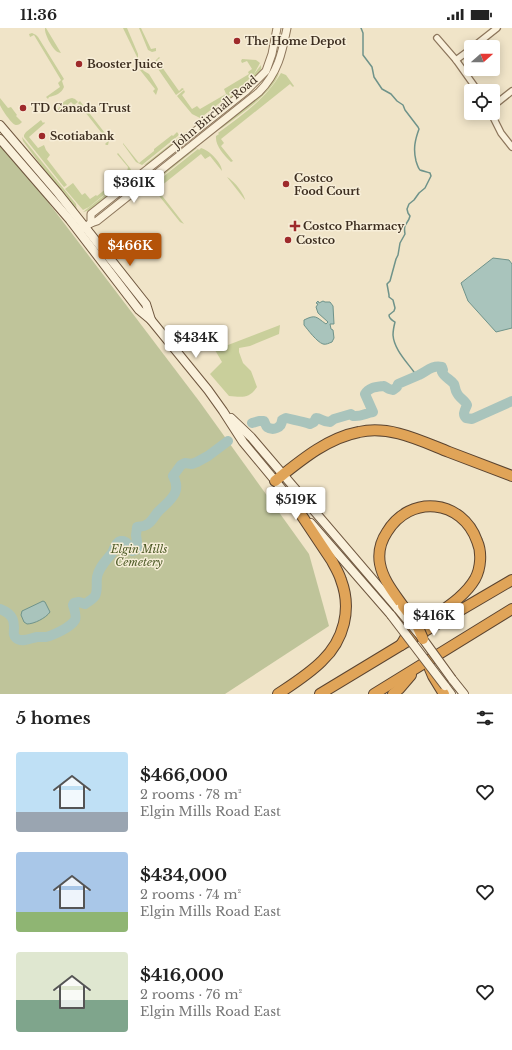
<!DOCTYPE html>
<html lang="en">
<head>
<meta charset="utf-8">
<style>
  :root { --surface:#fff; --page:#f2f2f2; --text:#222; --muted:#767676; --accent:#b45309 }
  body { margin:0; font-family:"Libre Baskerville",serif; background:var(--page); color:var(--text); height:100vh; display:flex; flex-direction:column; font-size:15px; white-space:nowrap }
  * { box-sizing:border-box; margin:0 }
  p { font-size:13px; color:var(--muted) }
  .icon { flex:none; width:22px; height:22px; fill:none; stroke:currentColor; stroke-width:2; stroke-linecap:round; stroke-linejoin:round }
  .map { position:relative; height:666px; overflow:hidden }
  .drawer { display:flex; flex-direction:column; background:var(--surface); flex:1 }
  .drawer>* { flex:none }
  .needle { width:26px; rotate:69deg }
  .tools { position:absolute; left:464px; top:12px; display:grid; gap:8px }
  .tools a { display:grid; place-items:center; width:36px; height:36px; border-radius:4px; background:var(--surface); box-shadow:0 2px 10px #0003; font-size:20px }
  .price { position:absolute; translate:-50% -34px; padding:0 9px; border-radius:4px; background:#fff; color:#222; font-size:13px; line-height:26px; filter:drop-shadow(0 1px 2px #0008) }
  .price::after { content:''; position:absolute; left:50%; top:24px; width:12px; height:9px; margin-left:-6px; background:inherit; clip-path:polygon(0 0,100% 0,50% 100%) }
  .price.active { background:var(--accent); color:#fff }
  ul { padding:0; list-style:none }
  li { display:flex; align-items:center; gap:12px; height:100px; padding:0 16px }
  li span { display:grid; place-items:center; flex:none; width:112px; height:80px; border-radius:4px; color:#555 }
  li>.icon { margin-inline-start:auto }
  span .icon { width:48px; height:48px; fill:#fffc; stroke-width:1 }
  li b { font-size:17px }
  h2 { display:flex; justify-content:space-between; align-items:center; height:48px; padding:0 16px; font-size:17px }
  .status { display:flex; justify-content:space-between; align-items:center; height:28px; padding:0 20px; background:var(--surface); direction:ltr }
  .status svg { height:11px; fill:currentColor }
  .map>svg:first-child { display:block }
  .green { fill:#c9cf9b }
  .cemetery { fill:#bfc49a }
  .water { fill:#a9c4bc; stroke:#6f938a }
  .lines { fill:none; stroke-linecap:round; stroke-linejoin:round }
  .stream { stroke:#6f938a; stroke-width:1.5 }
  .river { stroke:#a9c4bc; stroke-width:10 }
  .minor-casing { stroke:#8d765c; stroke-width:8 }
  .tertiary-casing { stroke:#8d765c; stroke-width:9 }
  .secondary-casing { stroke:#6f573f; stroke-width:10 }
  .motorway-casing { stroke:#5b4430; stroke-width:12 }
  .minor { stroke:#faf1dc; stroke-width:5.5 }
  .tertiary { stroke:#faf1dc; stroke-width:7 }
  .secondary { stroke:#faf1dc; stroke-width:8 }
  .motorway { stroke:#e0a458; stroke-width:10 }
  .secondary-bridge-casing { stroke:#6f573f; stroke-width:10; stroke-linecap:butt }
  .motorway-bridge-casing { stroke:#5b4430; stroke-width:12; stroke-linecap:butt }
  .secondary-bridge { stroke:#faf1dc; stroke-width:8 }
  .motorway-bridge { stroke:#e0a458; stroke-width:10 }
  .poi-dot { fill:#9e2a2b; stroke:#f7eed8; stroke-width:1.5 }
  .labels { text-anchor:middle; stroke-width:3; stroke-linejoin:round; paint-order:stroke }
  .poi-label { font-size:11px; font-weight:bold; fill:#3d2e20; stroke:#f7eed8; text-anchor:start }
  .street-label { font-size:11px; fill:#3d2e20; stroke:#f7eed8 }
  .park-label { font-size:11px; font-style:italic; fill:#4d5a26; stroke:#f7eed8 }
</style>
</head>
<body>
<div class="status"><b>11:36</b><svg viewBox="0 0 49 12"><path d="M0 12V9h3v3zM5 12V6h3v6zM10 12V3h3v9zM15 12V0h3v12zM26 1h20v11H26zM47 4h2v5h-2z"/></svg></div>
<div class="map">
<svg width="512" height="666" viewBox="0 0 512 666">
  <rect width="100%" height="100%" fill="#f0e4c8"/>
  <g class="green">
    <path d="M45 0H46L61 25C58 24 57 24 55 22 51 18 44 5 45 0Z"/>
    <polygon points="123,0 127,0 138,26 138,31"/>
    <polygon points="139,0 141,0 151,21 156,20 156,23 152,24 148,22"/>
    <path d="M32 5 36 7 38 9 64 51 62 53 64 59C62 65 55 68 49 69L48 71 46 69 60 59 58 55 61 52 34 7 30 9 29 6Z"/>
    <polygon points="159,29 160,30 157,32 179,63 182,60 184,61 176,67 156,38 155,33"/>
    <polygon points="242,31 256,32 260,35 254,46 245,55 203,88 202,88 200,90 192,86 177,68 184,62 185,64 182,67 192,81 197,78 200,81 226,66 224,61 249,46 248,44 252,41 247,33 242,35 241,33"/>
    <path d="M261 37C261 40 262 40 260 43 255 54 214 87 203 90L247 55Z"/>
    <polygon points="142,41 144,43 149,46 157,59 158,61 156,67 153,63 155,61 140,42"/>
    <path d="M279 45C273 65 238 88 222 100L218 102 262 66 276 47Z"/>
    <path d="M281 45 286 47 294 58 293 59 290 56 221 111 224 115 221 118 233 133 231 134C224 127 215 118 216 108L219 106 218 105C242 87 266 71 281 45Z"/>
    <path d="M0 70 8 80 11 79 17 87 16 88 22 94C20 96 19 97 16 97 12 97 1 80 0 77 0 76 0 70 0 70Z"/>
    <path d="M72 70 75 71 78 74 74 77 71 74 58 85 57 83C60 78 64 71 72 70Z"/>
    <polygon points="80,73 108,109 109,113 108,117 106,117 105,116 108,113 78,75"/>
    <polygon points="41,92 43,95 44,94 45,95 29,109 38,120 44,117 46,122 50,127 47,131 67,157 64,159 24,109 24,107 26,104"/>
    <polygon points="177,104 179,107 142,137 136,134 123,116 123,115 139,135 154,123 154,121 172,107 173,108"/>
    <polygon points="186,104 182,110 149,136 144,137"/>
    <polygon points="22,109 76,176 77,183 62,166 23,113"/>
    <polygon points="195,120 197,120 155,154 159,148 190,123"/>
    <path d="M201 120C209 122 222 135 222 143L210 128 205 131 201 126 161 158 164 161 160 165 184 196 180 194 156 164 154 160V156L198 121 199 122Z"/>
    <polygon points="118,125 130,140 132,144 89,179 83,182 65,161 73,155 82,167 85,165 90,171 96,167 97,168 127,144 128,139 117,126"/>
    <polygon points="133,145 131,150 91,182 83,184"/>
    <path d="M227 149C233 152 244 165 245 172Z"/>
    <path d="M280 297 279 306 250 318 239 320V324L243 335 251 343 257 359C249 371 242 369 229 368L210 346 222 334 215 322Z"/>
  </g>
  <polygon class="cemetery" points="0,117 23,141 199,373 309,526 329,598 225,666 0,666"/>
  <g class="water">
    <polygon points="493,230 509,232 512,236 512,300 496,304 468,273 461,255"/>
    <path d="M318 273 319 275 323 273 325 274H330L333 278 334 296H330L331 301 333 302 334 310 332 314C329 315 326 317 323 316 317 314 308 302 304 297V292C316 286 316 289 326 296L328 294 318 285 316 279 318 276 316 275Z"/>
    <path d="M228 412 229 414 228 417 208 428C212 422 220 414 228 412Z"/>
    <path d="M43 573 45 574 50 584C46 590 34 596 27 596L24 594 21 587 22 583Z"/>
  </g>
  <g class="lines">
    <path class="stream" d="M361 0 363 5V27L372 39 374 49 382 61 391 66 397 73 403 77 405 82 418 99 419 101C415 112 413 121 416 133 417 136 418 140 420 142 423 143 427 144 430 145L431 148 425 160 419 165 414 172 409 176 407 181 408 185 410 188C408 197 403 194 405 206L400 215 398 227 396 231 390 253 387 256 389 267V269L393 272 395 280 394 283 389 287C389 291 392 292 395 294 394 298 393 303 393 307 394 321 406 333 414 344V348"/>
    <g class="river">
      <path d="M252 395 259 393H264C265 395 266 398 267 399 273 403 282 400 282 392L286 390C294 392 302 393 310 396L314 394 316 390C321 390 322 394 330 394L334 391 351 386 353 388C361 389 366 385 373 384L365 366C369 359 376 359 384 358L389 361 393 362 397 359 398 356C405 353 412 350 419 347 427 343 432 337 442 339L443 342 442 344C444 349 450 351 454 356 455 358 455 362 457 365 459 370 465 372 467 377 465 382 462 386 466 390L472 391 512 373"/>
      <path d="M0 581C23 590 9 605 16 610 22 615 31 610 37 609 40 609 43 609 46 609 54 607 71 599 75 592 77 588 74 581 73 577L74 575 79 574 85 576C88 574 93 571 95 568 98 563 96 555 97 549 99 539 106 533 112 525 114 521 116 514 121 513 127 512 130 519 132 523L138 521 136 507 137 499C140 498 143 499 146 497 151 495 154 489 157 485 168 473 183 466 173 448L181 437 185 435 192 436 197 434 208 428 228 413"/>
    </g>
    <g class="minor-casing">
      <g id="minor">
        <polyline points="437,10 456,32 478,63"/>
        <polyline points="473,19 497,0"/>
        <polyline points="456,32 471,21"/>
        <polyline points="493,78 512,63"/>
        <polyline points="491,85 501,105 512,119"/>
      </g>
    </g>
    <g class="tertiary-casing">
      <g id="tertiary">
        <polyline points="91,195 91,186 246,63 266,43 272,26 277,0"/>
        <path d="M80 202 91 195 97 193 259 64C278 45 282 25 287 0"/>
      </g>
    </g>
    <g class="secondary-casing">
      <g id="secondary">
        <polyline points="0,97 58,165 146,276 151,292"/>
        <polyline points="0,111 70,192 139,282 151,292 208,362 223,383 243,414 296,478"/>
        <polyline points="231,390 251,409 398,581"/>
        <polyline points="311,495 391,587"/>
        <polyline points="452,651 464,666"/>
        <polyline points="445,658 451,666"/>
      </g>
    </g>
    <g class="motorway-casing">
      <g id="motorway">
        <path d="M275 453C300 433 327 410 359 404 390 397 421 413 449 424 470 432 491 440 512 448"/>
        <path d="M401 617C403 614 405 610 407 607 412 602 419 598 425 595 442 582 464 570 475 551 481 540 482 524 477 513 462 471 410 466 387 504 381 513 378 525 380 536 383 552 394 565 403 578"/>
        <polyline points="430,641 433,648 444,666"/>
        <path d="M278 666C293 656 309 646 322 633 344 612 352 581 341 552 339 545 335 539 332 533L292 473"/>
        <polyline points="320,666 401,617 512,552"/>
        <polyline points="374,666 512,581"/>
        <polyline points="393,666 399,661 411,647"/>
      </g>
    </g>
    <use href="#minor" class="minor"/>
    <use href="#tertiary" class="tertiary"/>
    <use href="#secondary" class="secondary"/>
    <use href="#motorway" class="motorway"/>
    <g class="secondary-bridge-casing">
      <g id="secondary-bridge">
        <polyline points="398,581 423,611 452,651"/>
        <polyline points="391,587 445,658"/>
      </g>
    </g>
    <g class="motorway-bridge-casing">
      <polyline id="motorway-bridge" points="403,578 416,595 423,611"/>
    </g>
    <use href="#secondary-bridge" class="secondary-bridge"/>
    <use href="#motorway-bridge" class="motorway-bridge"/>
  </g>
  <g class="poi-dot">
    <circle cx="237" cy="13" r="4"/>
    <circle cx="79" cy="36" r="4"/>
    <circle cx="23" cy="80" r="4"/>
    <circle cx="42" cy="108" r="4"/>
    <circle cx="286" cy="156" r="4"/>
    <path d="M293 192h4v4h4v4h-4v4h-4v-4h-4v-4h4z"/>
    <circle cx="288" cy="212" r="4"/>
  </g>
  <g class="labels">
    <g class="poi-label">
      <text x="245" y="17">The Home Depot</text>
      <text x="87" y="40">Booster Juice</text>
      <text x="31" y="84">TD Canada Trust</text>
      <text x="50" y="112">Scotiabank</text>
      <text x="294" y="154">Costco<tspan x="294" dy="13">Food Court</tspan></text>
      <text x="303" y="202">Costco Pharmacy</text>
      <text x="296" y="216">Costco</text>
    </g>
    <g class="street-label">
      <text transform="translate(215 84) rotate(-40)" y="4">John Birchall Road</text>
    </g>
    <g class="park-label">
      <text x="139" y="525">Elgin Mills<tspan x="139" dy="13">Cemetery</tspan></text>
    </g>
  </g>
</svg>
<div class="tools">
<a><svg class="needle" viewBox="-14 -14 28 28"><path d="M0-13l5 13h-10z" fill="#e53935"/><path d="M0 13l5-13h-10z" fill="#767676"/></svg></a>
<a><svg class="icon" aria-label="locate" viewBox="0 0 24 24"><circle cx="12" cy="12" r="6"/><path d="M12 2v4M12 18v4M2 12h4M18 12h4"/></svg></a>
</div>
<b class="price" style="left:134px;top:176px">$361K</b>
<b class="price active" style="left:130px;top:239px">$466K</b>
<b class="price" style="left:196px;top:331px">$434K</b>
<b class="price" style="left:296px;top:493px">$519K</b>
<b class="price" style="left:434px;top:609px">$416K</b>
</div>
<section class="drawer">
<h2>5 homes<svg class="icon" aria-label="filters" viewBox="0 0 24 24"><path d="M4 7h16M4 17h16"/><circle cx="9" cy="7" r="2"/><circle cx="15" cy="17" r="2"/></svg></h2>
<ul>
<li><span style="background:linear-gradient(#bfe0f5 75%,#9aa5b1 0)"><svg class="icon" aria-label="home" viewBox="0 0 24 24"><path d="M3 11l9-7 9 7M6 9v11h12V9"/></svg></span><div><b>$466,000</b><p>2 rooms · 78 m²</p><p>Elgin Mills Road East</p></div><svg class="icon" aria-label="heart" viewBox="0 0 24 24"><path d="M12 20l-8-8c-3-5 5-10 8-4 3-6 11-1 8 4z"/></svg></li>
<li><span style="background:linear-gradient(#a9c7e8 75%,#8fb573 0)"><svg class="icon" aria-label="home" viewBox="0 0 24 24"><path d="M3 11l9-7 9 7M6 9v11h12V9"/></svg></span><div><b>$434,000</b><p>2 rooms · 74 m²</p><p>Elgin Mills Road East</p></div><svg class="icon" aria-label="heart" viewBox="0 0 24 24"><path d="M12 20l-8-8c-3-5 5-10 8-4 3-6 11-1 8 4z"/></svg></li>
<li><span style="background:linear-gradient(#dfe7d0 60%,#7fa58c 0)"><svg class="icon" aria-label="home" viewBox="0 0 24 24"><path d="M3 11l9-7 9 7M6 9v11h12V9"/></svg></span><div><b>$416,000</b><p>2 rooms · 76 m²</p><p>Elgin Mills Road East</p></div><svg class="icon" aria-label="heart" viewBox="0 0 24 24"><path d="M12 20l-8-8c-3-5 5-10 8-4 3-6 11-1 8 4z"/></svg></li>
</ul>
</section>
</body>
</html>
